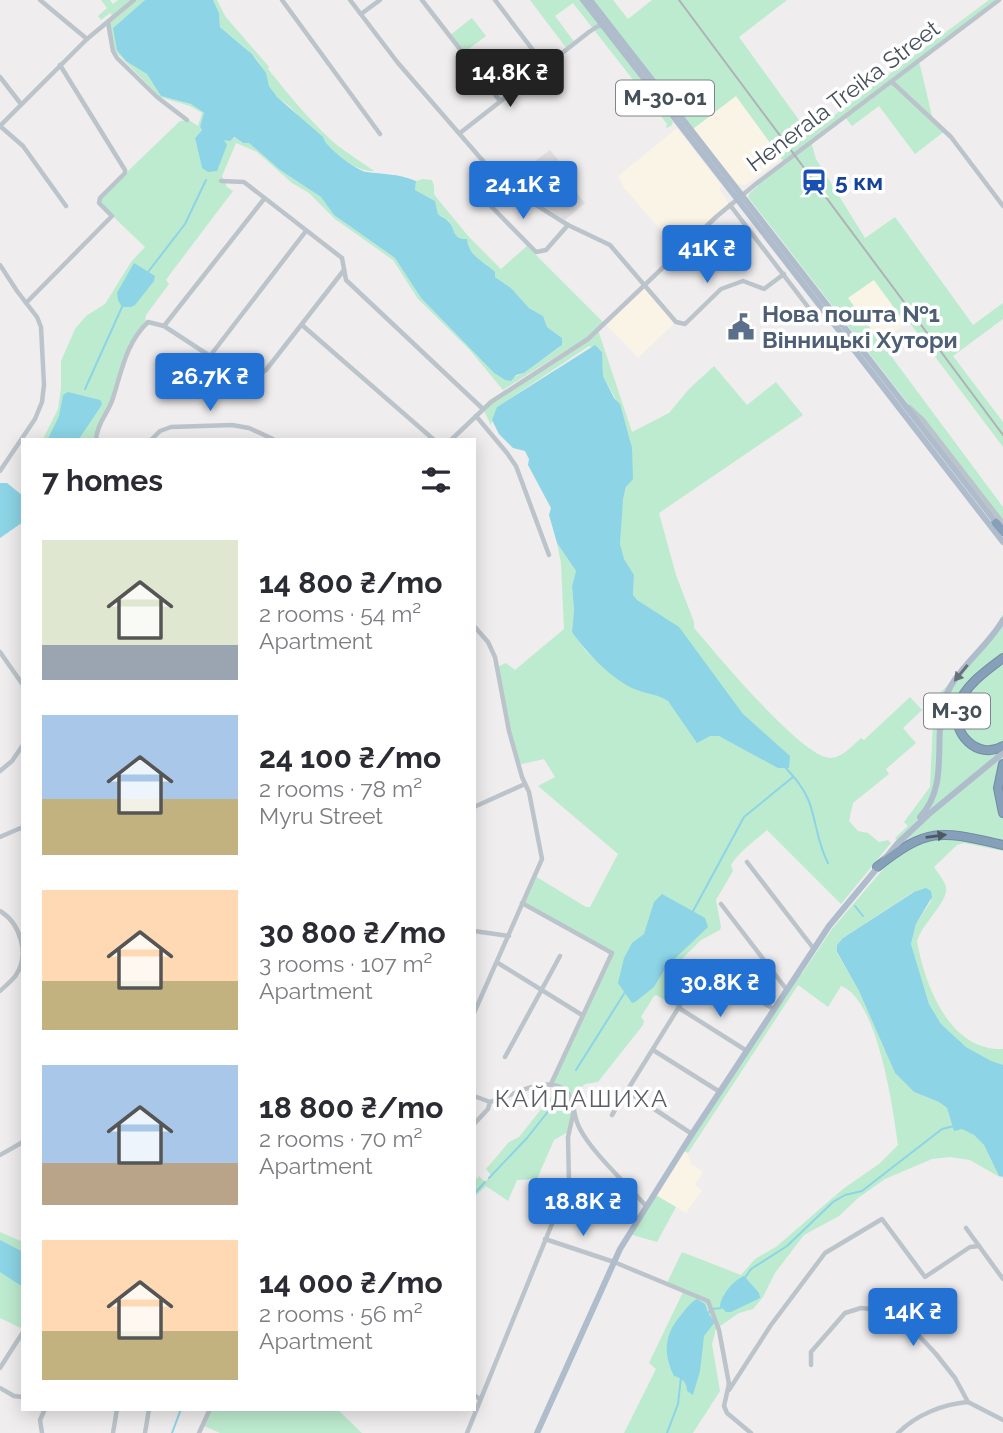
<!DOCTYPE html>
<html lang="en">
<head>
<meta charset="utf-8">
<style>
  :root { --surface:#fff; --page:#f7f7f7; --text:#2b2b33; --muted:#7c7c81; --accent:#2371d3 }
  body { margin:0; font-family:Raleway,sans-serif; background:var(--page); color:var(--text); height:100vh; display:flex; flex-direction:column; font-size:26px; white-space:nowrap }
  * { box-sizing:border-box; margin:0 }
  p { font-size:23px; color:var(--muted) }
  .icon { flex:none; width:38px; height:38px; fill:none; stroke:currentColor; stroke-width:2; stroke-linecap:round; stroke-linejoin:round }
  .map { position:relative; flex:1; overflow:hidden }
  .details { position:absolute; left:21px; top:438px; width:455px; height:973px; display:flex; flex-direction:column; background:var(--surface); border-radius:0px; box-shadow:0 4px 18px #0003 }
  .details>* { flex:none }
  .price { position:absolute; translate:-50% -60px; padding:0 16px; border-radius:7px; background:var(--accent); color:#fff; font-size:23px; line-height:46px; filter:drop-shadow(0 2px 4px #0008) }
  .price::after { content:''; position:absolute; left:50%; top:42px; width:21px; height:16px; margin-left:-10px; background:inherit; clip-path:polygon(0 0,100% 0,50% 100%) }
  .price.on { background:#222; color:#fff }
  ul { padding:0; list-style:none }
  li { display:flex; align-items:center; gap:21px; height:175px; padding:0 21px }
  li span { display:grid; place-items:center; flex:none; width:196px; height:140px; border-radius:0px; color:#555 }
  li>.icon { margin-inline-start:auto }
  span .icon { width:84px; height:84px; fill:#fffc; stroke-width:1 }
  li b { font-size:30px }
  h2 { display:flex; justify-content:space-between; align-items:center; height:84px; padding:0 21px; font-size:30px }
  .map>svg:first-child { display:block }
  .commercial { fill:#faf4e6 }
  .education { fill:#e0dede }
  .green { fill:#bdebcf }
  .water { fill:#8cd4e6 }
  .lines { fill:none; stroke-linecap:round; stroke-linejoin:round }
  .stream { stroke:#8cd4e6; stroke-width:2 }
  .highway-casing { stroke:#728ba5; stroke-width:10 }
  .minor { stroke:#bcc4cb; stroke-width:4.5 }
  .major { stroke:#aebccb; stroke-width:6 }
  .highway { stroke:#87a0b9; stroke-width:8 }
  .rail { stroke:#afb2b7; stroke-width:2 }
  .oneway { fill:#65707b }
  .oneway2 { fill:#4c5863 }
  .labels { text-anchor:middle; stroke-width:7; stroke-linejoin:round; paint-order:stroke }
  .shield { fill:#fff; stroke:#7e848b; stroke-width:2 }
  .shield-label { font-size:21px; font-weight:bold; fill:#465059 }
  .street-label { font-size:23px; fill:#465059; stroke:#fff }
  .transit-label { font-size:23px; font-weight:bold; fill:#164399; stroke:#fff; text-anchor:start }
  .service-label { font-size:23px; font-weight:bold; fill:#4e5e75; stroke:#fff; text-anchor:start }
  .neighbourhood-label { font-size:24px; letter-spacing:2px; fill:#5a5d61; stroke:#fff }
</style>
</head>
<body>
<div class="map">
<svg width="1003" height="1433" viewBox="0 0 1003 1433">
  <rect width="100%" height="100%" fill="#efeded"/>
  <g class="commercial">
    <polygon points="735,95 782,159 745,185 737,184 693,129"/>
    <polygon points="677,128 722,186 719,189 730,205 680,252 623,187 618,176"/>
    <polygon points="873,279 906,324 881,342 848,298"/>
    <polygon points="644,287 676,322 638,358 605,324"/>
    <polygon points="682,1150 688,1153 690,1163 703,1172 695,1185 702,1190 686,1213 654,1194"/>
  </g>
  <polygon class="education" points="550,150 574,179 574,190 585,203 565,220 514,187 529,176 531,164"/>
  <g class="green">
    <path d="M101 0H110L113 4 118 0H145L113 28 138 67 147 74 161 96 191 104 205 114 200 127 202 130 195 138 202 168 223 140 233 137 242 143H249L280 170 321 197 334 215 395 258 421 298 494 373 505 380 524 373 560 347 562 338 547 327 543 316 529 308 511 288 495 277 487 265 480 261 462 240 456 236 449 221 438 214 435 201 415 190 416 181 423 179 432 180 434 186V194L440 202 469 237 501 269 527 246 605 324 598 330 632 432 669 413 689 389 714 366 747 405 776 382 803 415 659 513 676 575 694 622V628C715 652 801 757 830 758 842 758 852 746 861 738L864 740 910 697 922 710C952 682 984 650 1003 614V851L964 843 957 845 934 867C938 873 944 880 946 887 949 902 921 924 917 942 925 985 949 1051 1003 1049V1069L966 1047 941 1024 929 1004 911 944 916 924 931 901V891L913 892 843 938 837 945V953L859 991 895 1073 914 1092 939 1102 947 1108 954 1130 962 1128 974 1135 984 1145 999 1176 1003 1179 970 1160 950 1157 932 1159 885 1179 858 1198 839 1216 804 1235 775 1273 763 1297 753 1309 739 1313 716 1329 712 1344 720 1391 693 1433H624L656 1369 649 1363 683 1292 666 1285 682 1252 741 1275 755 1259 776 1247 843 1189 879 1164 898 1145C893 1109 878 999 841 986L828 1007 798 985 688 1153 682 1150 798 973 801 975 832 929 902 847 895 838 908 826 904 822 930 787 933 722 922 710 903 728 916 743 886 769 889 774 853 803 849 821 858 831 868 833 879 842 888 840 891 843 841 904 767 830C754 842 740 850 731 865L733 871 716 900 721 927 720 930 701 940 673 968V971L693 985 679 1008 656 995 654 996 641 1017 644 1021 643 1025 598 1082 585 1084 571 1097 573 1104 568 1132 554 1140 537 1179 517 1180 508 1201 486 1186 474 1197V1182L479 1176 485 1182 491 1175 486 1169 509 1142 519 1137 554 1093 551 1084 611 954 522 903 535 876 586 907H590L618 854 538 786 555 777 544 759 518 765 497 667 506 663 515 670 564 629 561 563 557 543 576 571 572 586 574 610 572 632 586 651 596 660 635 599 633 595 634 576 621 554 620 544 622 504 627 485 630 440 616 400 603 376 601 350 589 346 497 407 491 425 483 409 570 348 503 390 469 349 418 299 393 260 335 219 309 193 292 183 257 152 236 143 222 176 227 187 233 191 171 273 166 280 169 284 146 315 145 324 132 342 96 439H43L58 409 61 388V361L75 329 86 316 105 304 131 262 145 247 99 203 100 198 180 121 189 120 198 126 202 113 190 106 160 97 115 51 108 21 113 17 110 13 101 20 98 16 107 8Z"/>
    <path d="M213 0H217L225 16 269 67 268 69C289 95 312 124 338 146 350 155 363 163 374 171 348 174 308 125 290 107 286 103 281 101 277 97 265 86 266 68 253 55 243 45 231 36 220 27L219 13Z"/>
    <polygon points="530,0 580,0 673,122 671,126 666,128 667,124 647,98 644,99 640,94 640,85 632,84 634,81 573,3 555,16 575,43 567,49"/>
    <polygon points="593,0 613,0 628,19 652,0 787,0 739,37 809,134 989,0 999,0 919,61 933,120 945,131 915,154 879,106 852,126 845,117 811,142 816,159 865,238 895,217 973,325 1003,303 1003,319 953,356 1003,422 1003,447 909,322 906,324 874,280 848,298 1003,507 1003,526 748,197 750,193 758,186 757,183 784,162 736,96 693,129"/>
    <polygon points="472,18 486,36 463,53 449,36"/>
    <polygon points="654,1194 676,1207 657,1242 629,1234"/>
    <polygon points="0,1232 23,1242 23,1329 0,1318"/>
    <polygon points="204,1409 337,1409 362,1433 220,1433 202,1425 208,1410"/>
  </g>
  <g class="water">
    <path d="M145 0H213L219 13 220 27 252 54 266 73 269 86 277 97 323 137C324 146 356 170 366 172 383 174 400 174 416 181L415 190 435 201 438 214C441 217 445 218 448 221 456 229 452 240 467 239 468 255 484 262 495 272V277L511 288 529 308 543 316 547 327 562 338V345L524 373 516 375 511 381 505 380 494 373 421 298 395 258 334 215 321 197 280 170 249 143H243L234 137 230 141 224 140 227 145 217 171 208 172 202 168 195 138 202 130 200 127 204 113 191 104 161 96 147 74 126 61 117 50 113 28Z"/>
    <polygon points="134,263 155,276 154,281 135,305 131,307 122,307 118,300 117,293"/>
    <path d="M595 345 602 352 603 376 614 398 620 404 632 448 633 479 626 487 623 500 620 544 624 559 634 575 633 595 637 600 679 627 743 714 790 756 789 768H778L719 736H710L697 743 668 701C658 694 647 694 637 690 614 682 585 651 572 632L574 610 572 586 576 571 557 543 549 515 551 508 528 465 529 459 525 451 513 448 499 434 492 420 497 407Z"/>
    <polygon points="68,392 100,400 102,403 101,406 79,439 48,439 59,416 63,395"/>
    <polygon points="0,483 7,483 23,496 23,522 0,538"/>
    <polygon points="926,888 931,891 932,897 916,924 911,944 929,1004 941,1024 966,1047 991,1061 1003,1065 1003,1177 999,1176 984,1145 974,1135 962,1129 954,1131 947,1108 939,1102 914,1092 895,1073 859,991 837,952 837,945 843,938 914,892"/>
    <polygon points="662,894 705,918 708,927 666,967 654,987 635,1002 632,1003 618,983 624,958 632,943 644,934 654,902"/>
    <polygon points="0,1240 23,1252 23,1287 0,1272"/>
    <path d="M744 1276 759 1293 760 1298 731 1312H726L720 1306C721 1295 734 1280 744 1276Z"/>
    <path d="M697 1299 705 1304 708 1313 715 1322 704 1336 700 1371 693 1395 687 1391C687 1382 682 1378 674 1376 663 1353 664 1335 681 1315 686 1309 690 1303 697 1299Z"/>
  </g>
  <g class="lines">
    <g class="stream">
      <polyline points="148,272 185,224 206,180"/>
      <polyline points="85,389 122,307"/>
      <path d="M785 767C794 777 803 787 808 799 817 821 816 840 828 863"/>
      <polyline points="855,906 863,916"/>
      <polyline points="692,913 744,817 793,777"/>
      <polyline points="576,1070 627,989"/>
      <polyline points="489,1178 527,1138 562,1094"/>
      <polyline points="474,1194 485,1182"/>
      <polyline points="744,1279 751,1269 787,1246 833,1202 845,1195 862,1191 942,1129 954,1126"/>
      <polyline points="708,1313 712,1309 721,1308"/>
      <polyline points="172,1433 181,1409"/>
      <polyline points="667,1433 678,1404 681,1377"/>
    </g>
    <g class="highway-casing">
      <g id="highway">
        <polyline points="996,523 1003,531"/>
        <path d="M1003 658C987 670 964 686 958 706 950 733 978 761 1003 746"/>
        <polyline points="1003,764 998,788 1003,813"/>
        <path d="M877 867C929 826 941 831 1003 845"/>
      </g>
    </g>
    <g class="minor">
      <polyline points="40,0 87,39"/>
      <polyline points="282,0 380,134"/>
      <polyline points="350,0 398,63 503,184 568,225 610,245 676,322 685,324 721,289 743,281 764,289 784,274"/>
      <polyline points="422,0 500,101"/>
      <polyline points="495,0 545,66"/>
      <polyline points="361,14 380,0"/>
      <polyline points="108,22 113,51 117,58 157,97 187,120"/>
      <polyline points="0,77 21,104"/>
      <polyline points="892,82 951,137 1003,206"/>
      <polyline points="0,126 87,39 134,0"/>
      <polyline points="0,126 23,146 66,206"/>
      <polyline points="460,133 589,32 598,26 603,26"/>
      <polyline points="221,181 244,182 342,258 346,280 483,409"/>
      <polyline points="478,193 536,252 546,250 568,225"/>
      <polyline points="730,205 818,320"/>
      <polyline points="0,265 17,291 37,317 41,327 44,385 42,402 35,419 0,471"/>
      <polyline points="26,303 112,216 99,203 100,198 125,173 125,170 60,65"/>
      <polyline points="302,325 433,439"/>
      <polyline points="164,326 264,199"/>
      <polyline points="210,356 306,231"/>
      <polyline points="909,407 923,420 1003,523"/>
      <polyline points="476,416 507,453 516,466 549,555"/>
      <path d="M96 439C98 421 108 414 113 398 122 370 126 343 148 322L164 326 210 356 254 374H260L266 370 344 270"/>
      <polyline points="152,439 160,431 171,427 232,425 249,428 273,439"/>
      <polyline points="452,439 491,402 588,339 716,217 757,183 999,0"/>
      <polyline points="474,626 488,642 495,657 509,731 522,777 529,792 542,859 474,1013"/>
      <polyline points="0,652 23,685"/>
      <polyline points="0,771 12,761 23,745"/>
      <polyline points="474,807 525,784"/>
      <polyline points="0,837 23,827"/>
      <polyline points="747,862 814,949"/>
      <polyline points="522,903 612,953 551,1084"/>
      <polyline points="721,904 787,990"/>
      <path d="M0 911C20 923 30 954 16 975 12 981 5 986 0 991"/>
      <polyline points="474,931 509,936"/>
      <polyline points="498,963 582,1015"/>
      <polyline points="679,1008 747,1051"/>
      <polyline points="653,1050 720,1092"/>
      <polyline points="505,1057 560,956"/>
      <polyline points="627,1091 692,1134"/>
      <path d="M474 1096 490 1102C510 1097 532 1082 553 1085 576 1088 571 1111 579 1127 591 1152 627 1184 646 1206"/>
      <polyline points="612,1115 703,968 774,1009"/>
      <polyline points="474,1124 488,1109 490,1102"/>
      <polyline points="0,1155 23,1142"/>
      <polyline points="966,1228 1003,1279"/>
      <polyline points="545,1239 614,1262 708,1301 719,1330 729,1384 724,1406 727,1413 751,1433"/>
      <polyline points="811,1365 811,1352 845,1313 861,1308 880,1310 908,1324 936,1354 955,1378 968,1402 1003,1420"/>
      <polyline points="0,1368 23,1332"/>
      <polyline points="0,1388 14,1396 23,1397"/>
      <polyline points="729,1390 771,1325 825,1253 882,1219 925,1277 970,1247 979,1246"/>
      <polyline points="474,1395 480,1399"/>
      <polyline points="42,1433 40,1420 45,1409"/>
      <polyline points="113,1433 117,1409"/>
      <polyline points="145,1433 149,1409"/>
      <polyline points="199,1433 210,1409"/>
      <polyline points="467,1433 569,1182 568,1137 574,1110"/>
      <path d="M898 1433C916 1415 943 1404 968 1402"/>
    </g>
    <g class="major">
      <polyline points="583,0 1003,542"/>
      <polyline points="590,0 998,525"/>
      <path d="M920 817C948 787 935 745 942 708 950 672 985 651 1003 620"/>
      <polyline points="537,1433 620,1249 692,1134 829,926 898,843 929,814 1003,753"/>
    </g>
    <use href="#highway" class="highway"/>
    <polyline class="rail" points="679,0 1003,435"/>
  </g>
  <defs><path id="oneway-solid" d="M-6-.8H1V-3.2L6.5 0L1 3.2V.8H-6Z" transform="scale(1.75)"/></defs>
  <use class="oneway" href="#oneway-solid" transform="translate(961 673) rotate(129)"/>
  <use class="oneway2" href="#oneway-solid" transform="translate(936 836) rotate(-7)"/>
  <defs>
    <g id="station-bare" transform="scale(2.1)"><path d="M-3-6H3Q5-6 5-4V2Q5 4 3 4L4.5 6H3L1.5 4h-3L-3 6H-4.5L-3 4Q-5 4-5 2V-4Q-5-6-3-6ZM-3.5-4v3h7v-3ZM-3.5 1v1.5H-2V1ZM2 1v1.5H3.5V1Z" fill="#1a4fb4" stroke="#fff" stroke-width="2.5" paint-order="stroke"/></g>
    <g id="civic-bare" transform="scale(2.1)"><path d="M-.6-6.5H3V-4.5H.6V-3L4-1V1h2V6H-6V1h2V-1L-.6-3ZM-1.2 2.5V6h2.4V2.5Z" fill="#5c6f8a" stroke="#fff" stroke-width="2.5" paint-order="stroke"/></g>
  </defs>
  <g fill-rule="evenodd">
    <use href="#station-bare" x="814" y="182"/>
    <use href="#civic-bare" x="741" y="327"/>
  </g>
  <g class="labels">
    <g class="shield">
      <rect x="616" y="80.5" width="98" height="35" rx="5"/>
      <rect x="924" y="693.5" width="66" height="35" rx="5"/>
    </g>
    <g class="shield-label">
      <text x="665" y="105">М-30-01</text>
      <text x="957" y="718">М-30</text>
    </g>
    <g class="street-label">
      <text transform="translate(843 96) rotate(-37)" y="8">Henerala Treika Street</text>
    </g>
    <g class="transit-label">
      <text x="835" y="190">5 км</text>
    </g>
    <g class="service-label">
      <text x="762" y="322">Нова пошта №1<tspan x="762" dy="26">Вінницькі Хутори</tspan></text>
    </g>
    <g class="neighbourhood-label">
      <text x="582" y="1107">КАЙДАШИХА</text>
    </g>
  </g>
</svg>
<b class="price on" style="left:510px;top:109px">14.8K ₴</b>
<b class="price" style="left:523px;top:221px">24.1K ₴</b>
<b class="price" style="left:707px;top:285px">41K ₴</b>
<b class="price" style="left:210px;top:413px">26.7K ₴</b>
<b class="price" style="left:720px;top:1019px">30.8K ₴</b>
<b class="price" style="left:583px;top:1238px">18.8K ₴</b>
<b class="price" style="left:913px;top:1348px">14K ₴</b>
<section class="details">
<h2>7 homes<svg class="icon" aria-label="filters" viewBox="0 0 24 24"><path d="M4 7h16M4 17h16"/><circle cx="9" cy="7" r="2"/><circle cx="15" cy="17" r="2"/></svg></h2>
<ul>
<li><span style="background:linear-gradient(#dfe7d0 75%,#9aa5b1 0)"><svg class="icon" aria-label="home" viewBox="0 0 24 24"><path d="M3 11l9-7 9 7M6 9v11h12V9"/></svg></span><div><b>14 800 ₴/mo</b><p>2 rooms · 54 m²</p><p>Apartment</p></div></li>
<li><span style="background:linear-gradient(#a9c7e8 60%,#c2b280 0)"><svg class="icon" aria-label="home" viewBox="0 0 24 24"><path d="M3 11l9-7 9 7M6 9v11h12V9"/></svg></span><div><b>24 100 ₴/mo</b><p>2 rooms · 78 m²</p><p>Myru Street</p></div></li>
<li><span style="background:linear-gradient(#ffd9b3 65%,#c2b280 0)"><svg class="icon" aria-label="home" viewBox="0 0 24 24"><path d="M3 11l9-7 9 7M6 9v11h12V9"/></svg></span><div><b>30 800 ₴/mo</b><p>3 rooms · 107 m²</p><p>Apartment</p></div></li>
<li><span style="background:linear-gradient(#a9c7e8 70%,#b9a48a 0)"><svg class="icon" aria-label="home" viewBox="0 0 24 24"><path d="M3 11l9-7 9 7M6 9v11h12V9"/></svg></span><div><b>18 800 ₴/mo</b><p>2 rooms · 70 m²</p><p>Apartment</p></div></li>
<li><span style="background:linear-gradient(#ffd9b3 65%,#c2b280 0)"><svg class="icon" aria-label="home" viewBox="0 0 24 24"><path d="M3 11l9-7 9 7M6 9v11h12V9"/></svg></span><div><b>14 000 ₴/mo</b><p>2 rooms · 56 m²</p><p>Apartment</p></div></li>
</ul>
</section>
</div>
</body>
</html>
